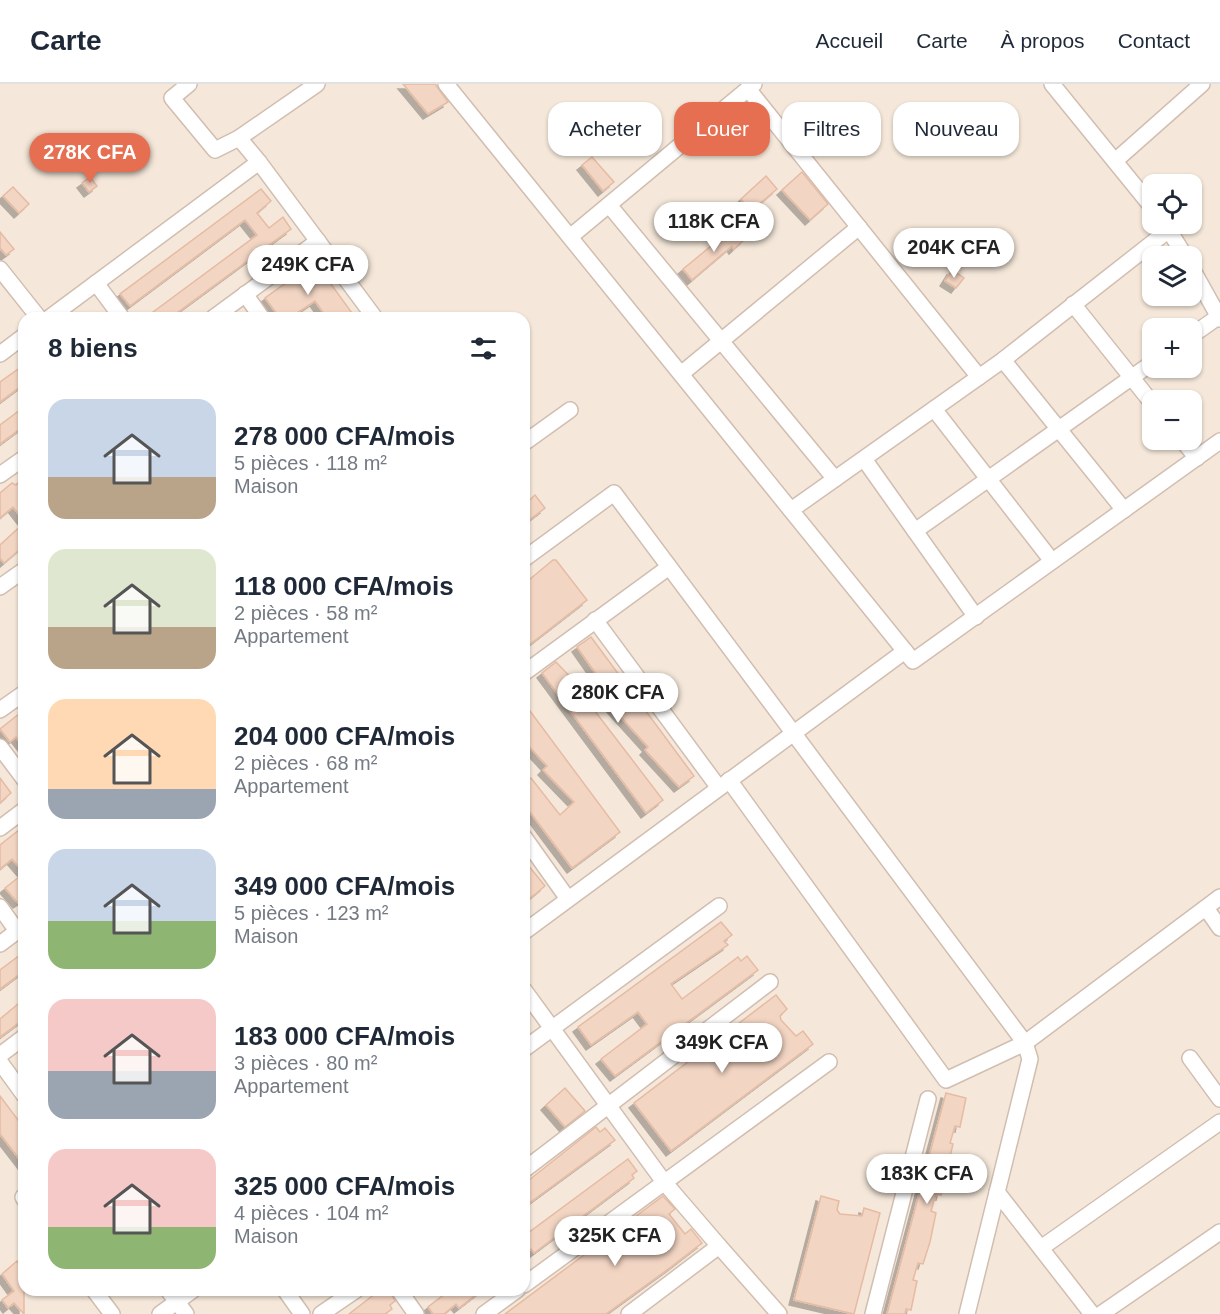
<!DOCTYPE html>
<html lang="fr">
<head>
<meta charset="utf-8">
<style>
  :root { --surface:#fff; --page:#f6f6f7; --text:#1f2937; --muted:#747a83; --line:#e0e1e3; --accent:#e76f51 }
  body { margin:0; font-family:Arial,sans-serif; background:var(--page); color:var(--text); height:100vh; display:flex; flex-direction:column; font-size:22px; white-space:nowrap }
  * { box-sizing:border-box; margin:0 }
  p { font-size:20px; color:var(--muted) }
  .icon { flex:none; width:33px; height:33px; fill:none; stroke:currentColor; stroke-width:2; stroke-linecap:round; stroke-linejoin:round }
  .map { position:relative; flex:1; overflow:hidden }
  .details { position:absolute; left:18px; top:228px; width:512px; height:984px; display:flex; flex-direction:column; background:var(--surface); border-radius:18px; box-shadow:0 2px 4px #0004 }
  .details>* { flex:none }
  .banner { position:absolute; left:548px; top:18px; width:570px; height:54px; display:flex; gap:12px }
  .controls { position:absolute; left:1142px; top:90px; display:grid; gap:12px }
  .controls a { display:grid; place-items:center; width:60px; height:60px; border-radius:12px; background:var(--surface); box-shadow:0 2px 4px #0004; font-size:30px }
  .price { position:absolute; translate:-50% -51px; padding:0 14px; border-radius:21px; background:#fff; color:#222; font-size:20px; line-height:39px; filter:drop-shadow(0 2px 3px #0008) }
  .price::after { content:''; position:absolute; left:50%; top:36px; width:18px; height:14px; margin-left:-9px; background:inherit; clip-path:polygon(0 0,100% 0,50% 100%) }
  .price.selected { background:var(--accent); color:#fff }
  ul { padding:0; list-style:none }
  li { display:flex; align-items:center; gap:18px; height:150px; padding:0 30px }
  li span { display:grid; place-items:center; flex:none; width:168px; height:120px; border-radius:18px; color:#555 }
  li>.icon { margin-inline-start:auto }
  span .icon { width:72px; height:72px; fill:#fffc; stroke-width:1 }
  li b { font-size:26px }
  h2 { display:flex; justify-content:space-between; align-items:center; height:72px; padding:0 30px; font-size:26px }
  .pill { padding:0 21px; border-radius:18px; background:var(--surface); box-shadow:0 2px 4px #0004; font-size:21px; line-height:54px }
  .pill.selected { background:var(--accent); color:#fff }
  header { display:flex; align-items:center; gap:36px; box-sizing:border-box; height:84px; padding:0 30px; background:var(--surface); border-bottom:2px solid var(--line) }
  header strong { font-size:28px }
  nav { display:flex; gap:33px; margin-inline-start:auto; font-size:21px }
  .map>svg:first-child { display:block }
  .residential { fill:#f5e8da; fill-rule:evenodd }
  .building { fill:#f3d5c3; stroke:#e6bba3; stroke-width:1.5; filter:url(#shadow) }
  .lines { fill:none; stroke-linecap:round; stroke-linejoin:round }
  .minor-casing { stroke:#d1beb0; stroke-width:18 }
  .minor { stroke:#fff; stroke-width:15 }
</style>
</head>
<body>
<header>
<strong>Carte</strong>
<nav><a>Accueil</a><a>Carte</a><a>À propos</a><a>Contact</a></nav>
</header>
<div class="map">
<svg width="1220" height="1230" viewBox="0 0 1220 1230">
  <defs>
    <filter id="shadow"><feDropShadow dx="-5" dy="5" stdDeviation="0" flood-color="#0004"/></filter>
  </defs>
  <rect width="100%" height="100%" fill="#fdf6ec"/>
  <path class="residential" d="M0 0H1220V1230H0ZM1152 100H1191V140H1152ZM1152 172H1191V212H1152ZM24 234H524V1206H24ZM1152 244H1191V284H1152ZM1152 316H1191V356H1152Z"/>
  <g class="building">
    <polygon points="403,0 435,0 448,18 428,30"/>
    <polygon points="592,73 614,98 603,107 582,81"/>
    <polygon points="802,88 828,120 810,136 782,106"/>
    <polygon points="766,92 777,105 751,127 741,115"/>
    <polygon points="90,93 97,102 89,108 82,99"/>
    <polygon points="13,103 29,120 19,129 3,112"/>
    <polygon points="261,105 271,117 257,129 269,144 283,133 291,145 170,234 145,234 257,151 245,136 130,222 120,210"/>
    <polygon points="733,144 745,155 734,165 732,162 692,196 683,185"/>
    <polygon points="0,148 14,165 6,171 0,164"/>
    <polygon points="315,178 352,229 346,234 327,234 315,217 297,229 301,234 280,234 265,214"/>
    <polygon points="952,186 964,194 956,204 945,197"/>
    <polygon points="24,281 24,300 0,318 0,298"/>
    <polygon points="20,326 24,331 24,342 0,360 0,341"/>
    <polygon points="24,393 24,437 13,423 0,434 0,409 12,399 16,401"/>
    <polygon points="535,411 545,424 524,440 524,421"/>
    <polygon points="24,439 24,462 4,479 0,474 0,461"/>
    <polygon points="553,476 556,476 587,516 524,565 524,500"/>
    <polygon points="591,553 694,692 679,703 645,666 648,663 599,609 588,618 663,716 646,729 542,589 556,578 581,604 596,590 577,563"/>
    <polygon points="524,619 620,748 572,784 524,720 524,700 531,694 560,731 574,718 543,686 547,682 524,657"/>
    <polygon points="24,626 24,663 16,653 10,658 0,645"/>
    <polygon points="0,694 11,709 0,719"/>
    <polygon points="24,742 24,815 18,819 5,804 24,789 12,775 0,785 0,761"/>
    <polygon points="524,776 545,802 528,816 524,811"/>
    <polygon points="721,838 732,851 724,857 728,861 671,900 682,915 738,873 741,877 747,872 758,886 615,992 601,975 647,940 638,928 591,961 578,943"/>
    <polygon points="24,868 24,887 0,905 0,886"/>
    <polygon points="776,911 787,925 780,932 781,936 796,952 803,947 813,960 671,1067 634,1019"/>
    <polygon points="24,915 24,935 0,953 0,935"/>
    <polygon points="565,1004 585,1027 565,1043 546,1021"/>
    <polygon points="946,1009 966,1014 960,1043 955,1042 950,1059 953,1060 941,1111 936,1110 931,1127 936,1129 930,1158 923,1180 918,1179 913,1196 917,1197 911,1226 906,1225 905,1230 887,1230"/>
    <polygon points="0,1012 24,1044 24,1081 0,1050"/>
    <polygon points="596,1043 600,1048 605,1044 615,1056 528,1120 524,1114 524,1100"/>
    <polygon points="628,1075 637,1087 632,1091 634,1094 534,1169 531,1165 524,1171 524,1152"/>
    <polygon points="663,1112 675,1125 669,1130 685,1150 691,1145 702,1159 671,1183 606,1230 505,1230"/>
    <polygon points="821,1112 839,1117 837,1126 840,1130 862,1132 864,1124 880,1129 854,1230 794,1216"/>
    <polygon points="17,1177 24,1186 24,1230 14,1219 8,1224 2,1216 14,1207 2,1190"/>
    <polygon points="380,1206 389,1206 395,1217 390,1221 392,1225 385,1230 349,1230"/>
    <polygon points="450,1206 482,1206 459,1224 456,1220 444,1230 433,1230 428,1223"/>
  </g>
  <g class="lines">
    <g class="minor-casing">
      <g id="minor">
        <polyline points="189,0 172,14 215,66 239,54"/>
        <polyline points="446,0 913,577 1220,357"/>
        <polyline points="1052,0 1152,123"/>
        <polyline points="748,5 979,293"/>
        <polyline points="1115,77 1202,0"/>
        <polyline points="259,78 375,234"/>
        <polyline points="609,121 835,395"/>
        <polyline points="1165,140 1185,172"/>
        <polyline points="570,153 754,0"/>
        <polyline points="1191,183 1220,235"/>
        <polyline points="0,185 39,234"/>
        <polyline points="96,199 122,234"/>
        <polyline points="245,210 262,234"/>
        <polyline points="1073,220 1152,319"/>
        <polyline points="49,234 259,78 239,54 317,0"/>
        <polyline points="213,234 318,157"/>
        <polyline points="1191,252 1218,233"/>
        <polyline points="0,270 24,252"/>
        <polyline points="1003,276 1124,426"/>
        <polyline points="681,290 859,143"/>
        <polyline points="934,325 1052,477"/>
        <polyline points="1182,356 1197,374"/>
        <polyline points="524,359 570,326"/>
        <polyline points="864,375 976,533"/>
        <polyline points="0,391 24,374"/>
        <polyline points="791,426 1003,276 1170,145"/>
        <polyline points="915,447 1152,279"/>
        <polyline points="524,475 614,409 1025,959 1030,975 967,1230"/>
        <polyline points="0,503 24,486"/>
        <polyline points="595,536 719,704"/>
        <polyline points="524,589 669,483"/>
        <polyline points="0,626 24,609"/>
        <polyline points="0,663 24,695"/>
        <polyline points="729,696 946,996 1025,959 1220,813"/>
        <polyline points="0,744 24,726"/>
        <polyline points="524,753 568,815"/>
        <polyline points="0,823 17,847"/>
        <polyline points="1206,824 1220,844"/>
        <polyline points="524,848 905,567"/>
        <polyline points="0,860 24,842"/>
        <polyline points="524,906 664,1098 719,1162"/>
        <polyline points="524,965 719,822"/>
        <polyline points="0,971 24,953"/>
        <polyline points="1190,974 1220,1015"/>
        <polyline points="0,978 24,1011"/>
        <polyline points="524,1086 770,898"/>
        <polyline points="997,1108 1092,1230"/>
        <polyline points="23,1113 24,1115"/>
        <polyline points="1041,1164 1220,1038"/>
        <polyline points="524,1201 829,978"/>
        <polyline points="94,1206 112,1230"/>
        <polyline points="168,1206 186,1230"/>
        <polyline points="285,1206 302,1230"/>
        <polyline points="399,1206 416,1230"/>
        <polyline points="160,1230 193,1206"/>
        <polyline points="321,1230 356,1206"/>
        <polyline points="484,1230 517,1206"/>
        <polyline points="629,1230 719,1162 779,1230"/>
        <polyline points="873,1230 928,1015"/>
        <polyline points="1101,1230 1220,1148"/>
      </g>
    </g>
    <use href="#minor" class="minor"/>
  </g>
</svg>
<div class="controls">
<a><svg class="icon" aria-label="locate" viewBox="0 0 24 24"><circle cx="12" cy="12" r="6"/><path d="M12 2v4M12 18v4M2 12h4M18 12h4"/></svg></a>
<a><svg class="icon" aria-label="layers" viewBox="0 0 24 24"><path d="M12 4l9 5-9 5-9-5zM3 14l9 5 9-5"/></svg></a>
<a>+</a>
<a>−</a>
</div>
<b class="price selected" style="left:90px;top:100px">278K CFA</b>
<b class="price" style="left:714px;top:169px">118K CFA</b>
<b class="price" style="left:954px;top:195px">204K CFA</b>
<b class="price" style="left:308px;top:212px">249K CFA</b>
<b class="price" style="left:618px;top:640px">280K CFA</b>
<b class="price" style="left:722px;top:990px">349K CFA</b>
<b class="price" style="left:927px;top:1121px">183K CFA</b>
<b class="price" style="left:615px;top:1183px">325K CFA</b>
<div class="banner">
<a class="pill">Acheter</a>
<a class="pill selected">Louer</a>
<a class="pill">Filtres</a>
<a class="pill">Nouveau</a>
</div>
<section class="details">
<h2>8 biens<svg class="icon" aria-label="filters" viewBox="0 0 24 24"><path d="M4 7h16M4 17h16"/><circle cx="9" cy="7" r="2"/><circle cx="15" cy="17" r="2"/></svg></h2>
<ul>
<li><span style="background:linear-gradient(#c9d6e8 65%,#b9a48a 0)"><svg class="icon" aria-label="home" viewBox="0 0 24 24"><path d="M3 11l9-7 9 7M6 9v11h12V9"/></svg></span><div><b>278 000 CFA/mois</b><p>5 pièces · 118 m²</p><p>Maison</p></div></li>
<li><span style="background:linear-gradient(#dfe7d0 65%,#b9a48a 0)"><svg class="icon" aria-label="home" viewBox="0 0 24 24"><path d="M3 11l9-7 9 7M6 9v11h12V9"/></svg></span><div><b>118 000 CFA/mois</b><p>2 pièces · 58 m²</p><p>Appartement</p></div></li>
<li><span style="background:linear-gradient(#ffd9b3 75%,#9aa5b1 0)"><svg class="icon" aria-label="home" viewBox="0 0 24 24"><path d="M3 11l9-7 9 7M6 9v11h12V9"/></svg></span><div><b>204 000 CFA/mois</b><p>2 pièces · 68 m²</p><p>Appartement</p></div></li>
<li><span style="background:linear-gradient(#c9d6e8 60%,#8fb573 0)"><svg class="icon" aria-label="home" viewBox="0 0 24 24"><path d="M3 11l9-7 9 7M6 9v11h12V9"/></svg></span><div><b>349 000 CFA/mois</b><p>5 pièces · 123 m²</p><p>Maison</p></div></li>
<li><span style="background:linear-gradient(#f6c9c9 60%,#9aa5b1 0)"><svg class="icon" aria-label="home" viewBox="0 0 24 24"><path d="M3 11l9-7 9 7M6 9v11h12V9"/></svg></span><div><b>183 000 CFA/mois</b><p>3 pièces · 80 m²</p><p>Appartement</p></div></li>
<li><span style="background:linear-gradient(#f6c9c9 65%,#8fb573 0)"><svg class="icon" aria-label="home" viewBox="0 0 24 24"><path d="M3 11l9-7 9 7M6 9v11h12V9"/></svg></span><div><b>325 000 CFA/mois</b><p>4 pièces · 104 m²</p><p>Maison</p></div></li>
</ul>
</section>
</div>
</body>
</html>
